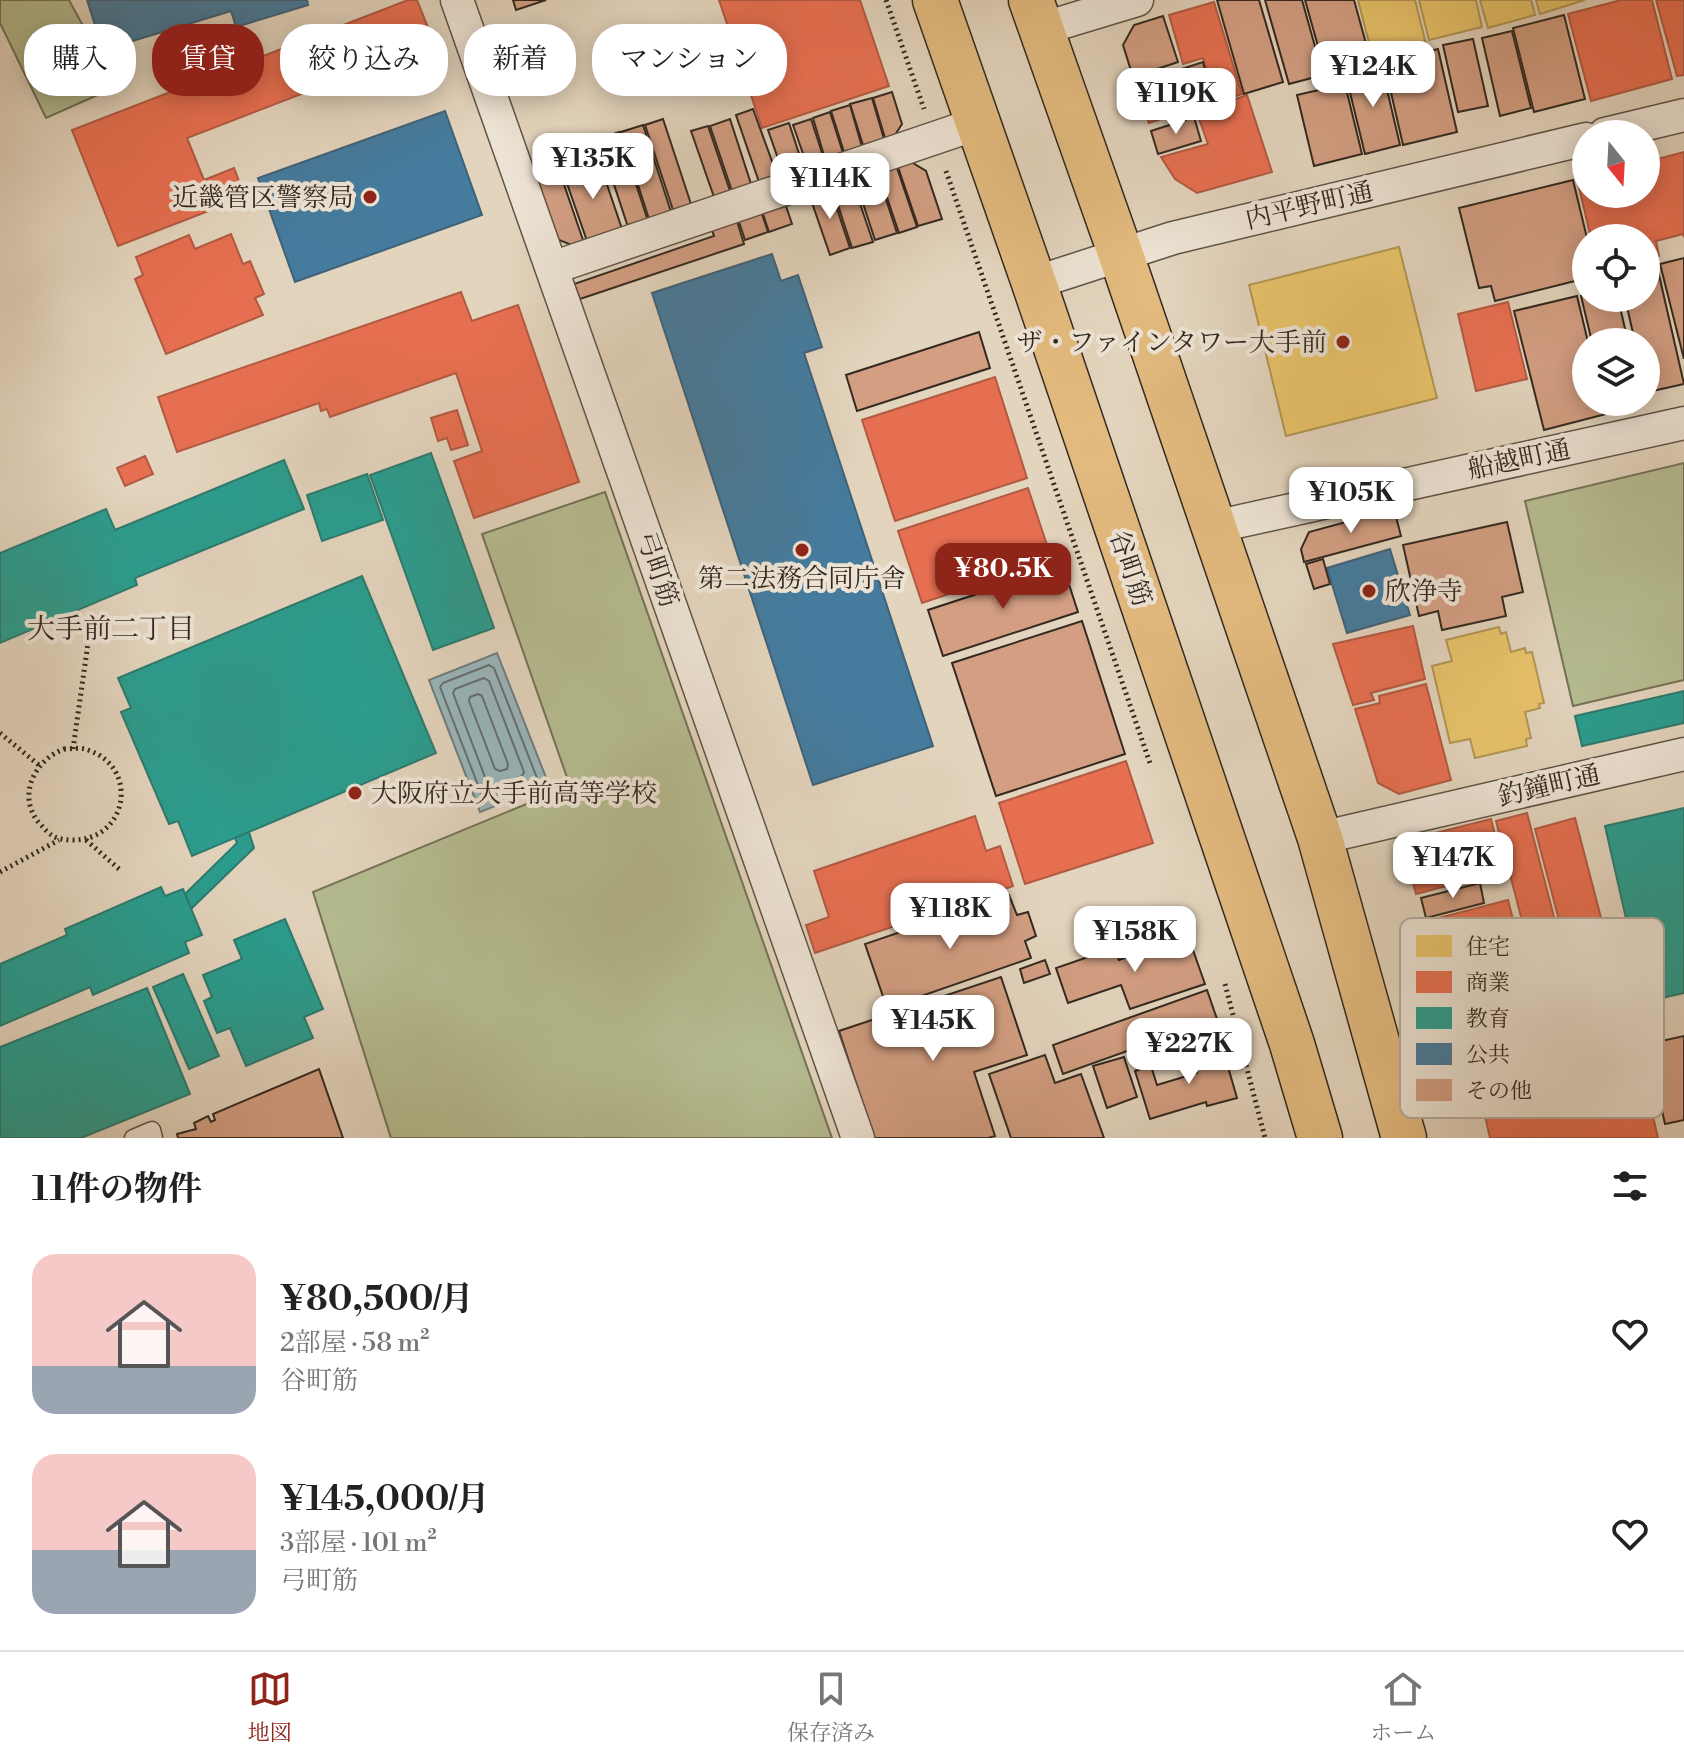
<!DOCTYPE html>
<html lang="ja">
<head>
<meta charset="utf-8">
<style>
  :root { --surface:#fff; --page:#f2f2f2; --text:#222; --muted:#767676; --line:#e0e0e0; --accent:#8f2418 }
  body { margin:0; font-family:"Libre Bodoni","Noto Serif JP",serif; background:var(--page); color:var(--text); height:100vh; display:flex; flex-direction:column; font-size:30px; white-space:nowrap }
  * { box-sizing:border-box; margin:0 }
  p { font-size:26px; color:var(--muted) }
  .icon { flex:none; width:44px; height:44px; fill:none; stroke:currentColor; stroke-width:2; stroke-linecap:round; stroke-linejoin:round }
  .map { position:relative; height:1138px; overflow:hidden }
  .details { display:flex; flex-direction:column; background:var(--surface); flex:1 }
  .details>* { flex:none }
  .guide { position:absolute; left:24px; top:24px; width:800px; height:72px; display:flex; gap:16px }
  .needle { width:52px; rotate:162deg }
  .tools { position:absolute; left:1572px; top:120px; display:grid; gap:16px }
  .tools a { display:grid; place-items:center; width:88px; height:88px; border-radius:50%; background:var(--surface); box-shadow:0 4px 20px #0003; font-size:40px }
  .price { position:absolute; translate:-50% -68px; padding:0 18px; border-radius:16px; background:#fff; color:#222; font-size:26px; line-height:52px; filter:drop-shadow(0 2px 4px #0008) }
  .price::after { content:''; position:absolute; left:50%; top:48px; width:24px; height:18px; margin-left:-12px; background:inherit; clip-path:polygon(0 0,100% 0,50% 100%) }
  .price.current { background:var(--accent); color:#fff }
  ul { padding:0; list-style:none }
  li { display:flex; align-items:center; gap:24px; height:200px; padding:0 32px }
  li span { display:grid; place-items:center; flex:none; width:224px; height:160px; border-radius:24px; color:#555 }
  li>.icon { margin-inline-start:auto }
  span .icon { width:96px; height:96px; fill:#fffc; stroke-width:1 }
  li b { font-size:34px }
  h2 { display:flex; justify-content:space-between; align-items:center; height:96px; padding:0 32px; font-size:34px }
  .pill { padding:0 28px; border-radius:32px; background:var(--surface); box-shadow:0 4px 20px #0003; font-size:28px; line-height:72px }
  .pill.current { background:var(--accent); color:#fff }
  .tabs { display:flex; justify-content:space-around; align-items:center; height:112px; border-top:2px solid var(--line); background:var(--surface); font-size:22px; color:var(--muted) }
  .tabs a { display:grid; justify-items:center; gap:4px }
  .tabs .current { color:var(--accent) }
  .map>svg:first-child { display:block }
  .green { fill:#b5bc90; stroke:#747258; stroke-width:2 }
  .water { fill:#99b5bb; stroke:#707d7d; stroke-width:2 }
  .homes { fill:#e9c46a; stroke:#b29654; stroke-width:2 }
  .shops { fill:#e76f51; stroke:#b15a42; stroke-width:2 }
  .schools { fill:#2a9d8f; stroke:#2d7a6e; stroke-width:2 }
  .public { fill:#457b9d; stroke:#406278; stroke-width:2 }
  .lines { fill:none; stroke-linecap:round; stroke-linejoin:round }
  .shore { stroke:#666f6e; stroke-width:2 }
  .building { fill:#d39e82; stroke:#332920; stroke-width:2 }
  .lane-casing { stroke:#5f5447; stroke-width:19 }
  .street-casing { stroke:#5f5447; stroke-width:35 }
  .primary-casing { stroke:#332920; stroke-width:47 }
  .path { stroke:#332920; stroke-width:5; stroke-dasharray:2 4; stroke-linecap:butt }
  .lane { stroke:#ede3d4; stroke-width:16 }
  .street { stroke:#ede3d4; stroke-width:32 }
  .primary { stroke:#e2ba7e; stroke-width:44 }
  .poi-dot { fill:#8f2418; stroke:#ede3d4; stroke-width:3 }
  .labels { text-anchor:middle; stroke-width:8; stroke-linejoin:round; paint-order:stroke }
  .poi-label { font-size:26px; fill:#332920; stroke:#ede3d4; text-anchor:end }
  .street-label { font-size:26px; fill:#332920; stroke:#ede3d4 }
  .neighbourhood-label { font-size:28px; fill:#332920; stroke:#ede3d4 }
  .key { fill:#ede3d4; stroke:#b5ab9e; stroke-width:2 }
  .key-label { font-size:22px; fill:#332920 }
</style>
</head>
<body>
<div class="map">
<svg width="1684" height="1138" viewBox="0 0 1684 1138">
  <rect width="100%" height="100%" fill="#e3d4bd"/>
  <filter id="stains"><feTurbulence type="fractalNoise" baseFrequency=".0025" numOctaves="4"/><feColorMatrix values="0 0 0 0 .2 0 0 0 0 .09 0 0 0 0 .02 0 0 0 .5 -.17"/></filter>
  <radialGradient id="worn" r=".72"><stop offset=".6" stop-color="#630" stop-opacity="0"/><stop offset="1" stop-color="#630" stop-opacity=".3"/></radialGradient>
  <g class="green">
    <polygon points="0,0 69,0 101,59 109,64 111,89 46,118 0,23"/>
    <polygon points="1684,463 1684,680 1573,706 1525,501"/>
    <polygon points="605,492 832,1138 391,1138 313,892 570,786 482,534"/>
  </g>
  <polygon class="water" points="497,653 549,785 480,812 429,680"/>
  <g class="homes">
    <polygon points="1358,0 1415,0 1426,44 1373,58"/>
    <polygon points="1419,0 1476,0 1482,27 1429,40"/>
    <polygon points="1480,0 1531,0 1535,15 1488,28"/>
    <polygon points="1536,0 1585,0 1540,14"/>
    <polygon points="1399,247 1437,398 1286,436 1249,285"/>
    <polygon points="1499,627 1501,634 1506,632 1511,652 1525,648 1526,653 1532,652 1544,703 1539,704 1540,708 1525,712 1531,738 1526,739 1527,746 1475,758 1470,739 1450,743 1432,666 1452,661 1446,640"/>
  </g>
  <g class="shops">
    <polygon points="408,0 417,0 431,35 314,80 317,88 187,138 204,180 234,168 245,197 118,246 72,130"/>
    <polygon points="719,0 860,0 889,86 762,128"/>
    <polygon points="1621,0 1652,0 1672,79 1591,101 1568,14"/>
    <polygon points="1656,0 1684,0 1684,75 1677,76"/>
    <polygon points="1214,2 1242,94 1208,105 1199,78 1209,76 1203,58 1183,64 1169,15"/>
    <polygon points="1185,85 1192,109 1149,123 1141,101"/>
    <polygon points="1247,95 1272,172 1197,193 1175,179 1161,157 1208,144 1197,113"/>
    <polygon points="1684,152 1684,237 1683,234 1656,241 1659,256 1646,259 1646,238 1591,238 1577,179 1586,176 1586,194 1646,194 1646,162"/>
    <polygon points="231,234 243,264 250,261 264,294 255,298 263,315 166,354 135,279 143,275 136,257 189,235 195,249"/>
    <polygon points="461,292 472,321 518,305 579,482 474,518 454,461 482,451 456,373 330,417 327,409 321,411 319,403 177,452 158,397"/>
    <polygon points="1508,302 1527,379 1476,391 1458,314"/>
    <polygon points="995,377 1027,478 895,521 862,420"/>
    <polygon points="457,410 468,445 451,450 447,438 438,441 431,418"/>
    <polygon points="145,456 153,474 125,486 117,468"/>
    <polygon points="1028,488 1052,560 922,603 898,531"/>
    <polygon points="1413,626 1425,679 1371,693 1374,700 1353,705 1333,644"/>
    <polygon points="1426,684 1451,780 1399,794 1378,783 1355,709 1380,703 1379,696"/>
    <polygon points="1126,761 1153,843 1025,884 999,803"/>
    <polygon points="1527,813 1561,944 1530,951 1496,821"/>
    <polygon points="975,816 986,851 1000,846 1013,886 815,953 806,925 829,917 814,871"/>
    <polygon points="1575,818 1605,933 1565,943 1535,829"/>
    <polygon points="1491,819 1504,871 1416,894 1406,856 1420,837"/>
    <polygon points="1508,900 1515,927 1434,948 1427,921"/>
    <polygon points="1623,989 1658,1138 1490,1138 1481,1098 1574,1077 1559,1004"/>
  </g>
  <g class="schools">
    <polygon points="431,453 494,628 433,650 370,475"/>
    <polygon points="284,460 304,509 135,578 137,585 0,643 0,553 106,509 115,530"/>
    <polygon points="367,474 383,520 322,541 307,495"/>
    <polygon points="362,576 436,753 192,856 178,821 169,824 121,712 131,708 118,678"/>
    <polygon points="1684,691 1684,723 1582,746 1575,716"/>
    <polygon points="1684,808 1684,993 1645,1002 1605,826"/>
    <polygon points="249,832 254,848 191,909 185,894 237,843 235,838"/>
    <polygon points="161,887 165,896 183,889 202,935 185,942 189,953 93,995 90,987 0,1026 0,964 67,935 65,929"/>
    <polygon points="285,919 323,1009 304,1017 313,1038 246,1066 230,1028 217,1033 204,1001 212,997 203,975 242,959 234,940"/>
    <polygon points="183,974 219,1056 189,1069 153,987"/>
    <polygon points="147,988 190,1094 81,1138 0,1138 0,1047"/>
  </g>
  <g class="public">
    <polygon points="87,0 307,0 308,5 236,27 231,11 103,50"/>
    <polygon points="445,111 482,215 295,282 258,178"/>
    <polygon points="772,254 781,281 798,275 822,347 804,353 933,746 813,785 652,293"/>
    <polygon points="1390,549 1410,615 1347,633 1327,568"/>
  </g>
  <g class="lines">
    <g class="shore">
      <polygon points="489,665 494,668 537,778 535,782 486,800 483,798 440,687 443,683"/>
      <polygon points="484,678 489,681 524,772 522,776 493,787 488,785 453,693 455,689"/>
      <polygon points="478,694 482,696 508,764 507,769 500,771 495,769 469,701 470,697"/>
    </g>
  </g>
  <g class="building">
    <polygon points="513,0 546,0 516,10"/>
    <polygon points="1217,0 1259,0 1283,82 1244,94"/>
    <polygon points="1265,0 1302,0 1323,75 1289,84"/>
    <polygon points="1305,0 1354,0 1370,58 1325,71"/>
    <polygon points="1564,15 1585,99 1534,112 1513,28"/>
    <polygon points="1163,16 1178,62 1133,77 1123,45 1134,25"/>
    <polygon points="1512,31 1531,108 1500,116 1482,38"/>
    <polygon points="1473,39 1488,106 1458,112 1443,45"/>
    <polygon points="1438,49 1457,132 1403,145 1384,62"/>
    <polygon points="1203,62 1206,74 1139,96 1136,84"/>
    <polygon points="1381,64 1400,145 1365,154 1345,72"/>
    <polygon points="1345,84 1362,154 1314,166 1297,95"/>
    <polygon points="892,92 902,124 895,135 885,138 873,98"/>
    <polygon points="872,98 884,139 863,145 850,104"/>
    <polygon points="850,105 862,147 844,152 831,111"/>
    <polygon points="753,109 777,175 759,182 736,115"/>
    <polygon points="830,112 843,153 825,159 813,118"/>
    <polygon points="1194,117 1201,141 1158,154 1151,131"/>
    <polygon points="663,119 691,204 673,210 645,125"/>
    <polygon points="730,119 751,184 732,191 710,126"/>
    <polygon points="811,119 824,159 807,165 793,125"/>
    <polygon points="789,123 803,166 783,173 768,130"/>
    <polygon points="643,125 671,212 649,219 621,132"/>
    <polygon points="708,126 730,191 714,197 691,131"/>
    <polygon points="619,132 648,221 628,227 599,139"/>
    <polygon points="555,158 584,243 574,246 554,238 530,167"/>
    <polygon points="908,160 926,171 942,219 918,226 897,164"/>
    <polygon points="599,161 622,229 587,241 563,172"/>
    <polygon points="896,165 917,227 899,233 878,171"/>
    <polygon points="877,172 897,233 875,240 855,179"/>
    <polygon points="852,180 873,242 852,248 832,187"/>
    <polygon points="1573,180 1587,238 1586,262 1580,263 1583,279 1495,301 1491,286 1479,288 1459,208"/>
    <polygon points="830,188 850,248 830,255 809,194"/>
    <polygon points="785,203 792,224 769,232 762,211"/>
    <polygon points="761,211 768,232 745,240 738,219"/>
    <polygon points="737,221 744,244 580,299 574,284 714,236 712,230"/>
    <polygon points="1684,258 1684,359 1660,264"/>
    <polygon points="1657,266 1684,384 1648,392 1646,386 1646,342 1635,342 1625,298 1646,298 1646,269"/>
    <polygon points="1586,295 1586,298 1618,298 1628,342 1592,342 1581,296"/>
    <polygon points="1577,296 1588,342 1586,342 1586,402 1603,402 1606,414 1544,430 1514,311"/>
    <polygon points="979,332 990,368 857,411 846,375"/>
    <polygon points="1607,402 1642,402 1643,405 1610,413"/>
    <polygon points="1394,509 1401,536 1304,562 1301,549 1309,532"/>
    <polygon points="1507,522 1523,592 1502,597 1506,616 1442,630 1438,611 1419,616 1403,545"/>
    <polygon points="1323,559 1330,584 1314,589 1306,564"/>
    <polygon points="1063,566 1078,612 943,656 928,610"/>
    <polygon points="1082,621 1125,754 996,796 952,663"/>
    <polygon points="1480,883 1484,903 1426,918 1421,898"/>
    <polygon points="1009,895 1017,915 1028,912 1036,936 1025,941 1031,958 887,1008 865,944"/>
    <polygon points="1188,936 1205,984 1130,1009 1121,985 1068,1003 1056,968 1114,948 1119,960"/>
    <polygon points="1045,960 1050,974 1024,983 1020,969"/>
    <polygon points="1001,977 1027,1055 974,1072 995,1136 988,1138 874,1138 839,1031"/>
    <polygon points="1207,990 1217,1019 1063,1074 1053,1045"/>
    <polygon points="1684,1036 1684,1120 1665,1124 1650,1057 1660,1055 1657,1042"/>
    <polygon points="1222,1046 1237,1098 1207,1106 1206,1102 1150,1119 1135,1071 1151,1066 1157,1085 1197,1073 1193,1054"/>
    <polygon points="1045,1055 1055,1083 1081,1074 1104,1138 1011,1138 989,1074"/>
    <polygon points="1124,1057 1137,1097 1107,1108 1093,1066"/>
    <polygon points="319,1069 343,1138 178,1138 177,1134 196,1129 194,1123 208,1116 211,1122 215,1120 213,1114"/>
  </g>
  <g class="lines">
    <g class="lane-casing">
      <polyline id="lane" points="133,1138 152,1130 154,1138"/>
    </g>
    <g class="street-casing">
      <g id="street">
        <polyline points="457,0 858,1138"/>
        <polyline points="1041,29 1137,0"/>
        <polyline points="1605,134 1684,115"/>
        <polyline points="552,268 979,123"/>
        <polyline points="1034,283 1173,238 1586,139"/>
        <polyline points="1214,527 1684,423"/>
        <polyline points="1320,838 1684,754"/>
      </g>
    </g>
    <g class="primary-casing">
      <g id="primary">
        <polyline points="935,0 1034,283 1292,1044 1320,1138"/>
        <polyline points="1031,0 1121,255 1320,838 1404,1138"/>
      </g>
    </g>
    <g class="path">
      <polyline points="886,0 924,109"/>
      <polyline points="946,171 1151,766"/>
      <polyline points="0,733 40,766"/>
      <path d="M64 749C72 749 81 747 88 750 141 768 127 842 71 840 54 839 51 836 40 824 16 797 34 760 64 749Z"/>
      <polyline points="73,749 91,622"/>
      <polyline points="86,840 119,869"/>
      <polyline points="0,872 59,840"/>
      <polyline points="1225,984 1265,1138"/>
    </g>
    <use href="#lane" class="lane"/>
    <use href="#street" class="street"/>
    <use href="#primary" class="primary"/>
  </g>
  <g class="poi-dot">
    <circle cx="370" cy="197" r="8"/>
    <circle cx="1343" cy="342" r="8"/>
    <circle cx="802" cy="550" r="8"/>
    <circle cx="1369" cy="591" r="8"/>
    <circle cx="355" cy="793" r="8"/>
  </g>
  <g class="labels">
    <g class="poi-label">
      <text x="354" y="206">近畿管区警察局</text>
      <text x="1327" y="351">ザ・ファインタワー大手前</text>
      <text x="802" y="587" text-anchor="middle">第二法務合同庁舎</text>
      <text x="1385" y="600" text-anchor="start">欣浄寺</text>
      <text x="371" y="802" text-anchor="start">大阪府立大手前高等学校</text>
    </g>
    <g class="street-label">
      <text transform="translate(1309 205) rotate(-13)" y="9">内平野町通</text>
      <text transform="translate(1519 459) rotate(-12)" y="9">船越町通</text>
      <text transform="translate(1131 568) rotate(71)" y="9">谷町筋</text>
      <text transform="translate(658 569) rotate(71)" y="9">弓町筋</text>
      <text transform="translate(1549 785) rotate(-13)" y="9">釣鐘町通</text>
    </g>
    <g class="neighbourhood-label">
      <text x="111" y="638">大手前二丁目</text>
    </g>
  </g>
  <rect x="1400" y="918" width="264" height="200" rx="12" class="key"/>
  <rect x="1416" y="935" width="36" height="22" fill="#e9c46a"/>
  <rect x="1416" y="971" width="36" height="22" fill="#e76f51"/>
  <rect x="1416" y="1007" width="36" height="22" fill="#2a9d8f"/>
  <rect x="1416" y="1043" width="36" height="22" fill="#457b9d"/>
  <rect x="1416" y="1079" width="36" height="22" fill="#d39e82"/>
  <g class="key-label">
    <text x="1466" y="954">住宅</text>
    <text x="1466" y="990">商業</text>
    <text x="1466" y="1026">教育</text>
    <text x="1466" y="1062">公共</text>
    <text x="1466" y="1098">その他</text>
  </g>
  <rect width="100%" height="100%" filter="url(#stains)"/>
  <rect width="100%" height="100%" fill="url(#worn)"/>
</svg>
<div class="tools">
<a><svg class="needle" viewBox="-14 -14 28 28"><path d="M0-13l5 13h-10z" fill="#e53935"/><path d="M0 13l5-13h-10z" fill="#767676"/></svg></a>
<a><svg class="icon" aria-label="locate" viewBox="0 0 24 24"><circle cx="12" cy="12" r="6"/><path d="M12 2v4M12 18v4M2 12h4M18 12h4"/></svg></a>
<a><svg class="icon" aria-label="layers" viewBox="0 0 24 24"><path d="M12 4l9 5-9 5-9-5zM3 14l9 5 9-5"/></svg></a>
</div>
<b class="price" style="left:1373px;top:109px">¥124K</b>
<b class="price" style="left:1176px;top:136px">¥119K</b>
<b class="price" style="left:593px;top:201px">¥135K</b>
<b class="price" style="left:830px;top:221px">¥114K</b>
<b class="price" style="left:1351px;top:535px">¥105K</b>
<b class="price current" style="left:1003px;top:611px">¥80.5K</b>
<b class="price" style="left:1453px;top:900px">¥147K</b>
<b class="price" style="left:950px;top:951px">¥118K</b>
<b class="price" style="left:1135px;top:974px">¥158K</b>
<b class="price" style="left:933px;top:1063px">¥145K</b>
<b class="price" style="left:1189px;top:1086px">¥227K</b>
<div class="guide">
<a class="pill">購入</a>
<a class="pill current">賃貸</a>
<a class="pill">絞り込み</a>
<a class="pill">新着</a>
<a class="pill">マンション</a>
</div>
</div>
<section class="details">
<h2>11件の物件<svg class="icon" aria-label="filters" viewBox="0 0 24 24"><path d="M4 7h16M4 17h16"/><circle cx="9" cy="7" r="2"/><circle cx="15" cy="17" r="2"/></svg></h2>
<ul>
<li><span style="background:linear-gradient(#f6c9c9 70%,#9aa5b1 0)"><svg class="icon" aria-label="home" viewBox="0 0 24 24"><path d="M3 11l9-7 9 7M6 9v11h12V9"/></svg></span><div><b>¥80,500/月</b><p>2部屋 · 58 m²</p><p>谷町筋</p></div><svg class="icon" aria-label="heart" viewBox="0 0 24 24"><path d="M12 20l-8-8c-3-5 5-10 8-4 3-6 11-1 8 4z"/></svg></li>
<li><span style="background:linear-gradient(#f6c9c9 60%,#9aa5b1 0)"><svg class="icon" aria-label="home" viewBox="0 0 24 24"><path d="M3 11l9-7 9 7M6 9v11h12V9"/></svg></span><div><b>¥145,000/月</b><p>3部屋 · 101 m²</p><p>弓町筋</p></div><svg class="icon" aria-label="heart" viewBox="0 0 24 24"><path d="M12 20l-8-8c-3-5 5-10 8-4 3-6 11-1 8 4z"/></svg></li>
</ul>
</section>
<nav class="tabs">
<a class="current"><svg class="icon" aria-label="map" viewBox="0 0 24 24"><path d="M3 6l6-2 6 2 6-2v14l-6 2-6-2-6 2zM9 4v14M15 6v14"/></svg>地図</a>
<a><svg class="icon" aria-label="saved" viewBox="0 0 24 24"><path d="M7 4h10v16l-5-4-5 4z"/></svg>保存済み</a>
<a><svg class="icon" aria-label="home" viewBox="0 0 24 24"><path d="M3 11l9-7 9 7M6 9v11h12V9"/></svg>ホーム</a>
</nav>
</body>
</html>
